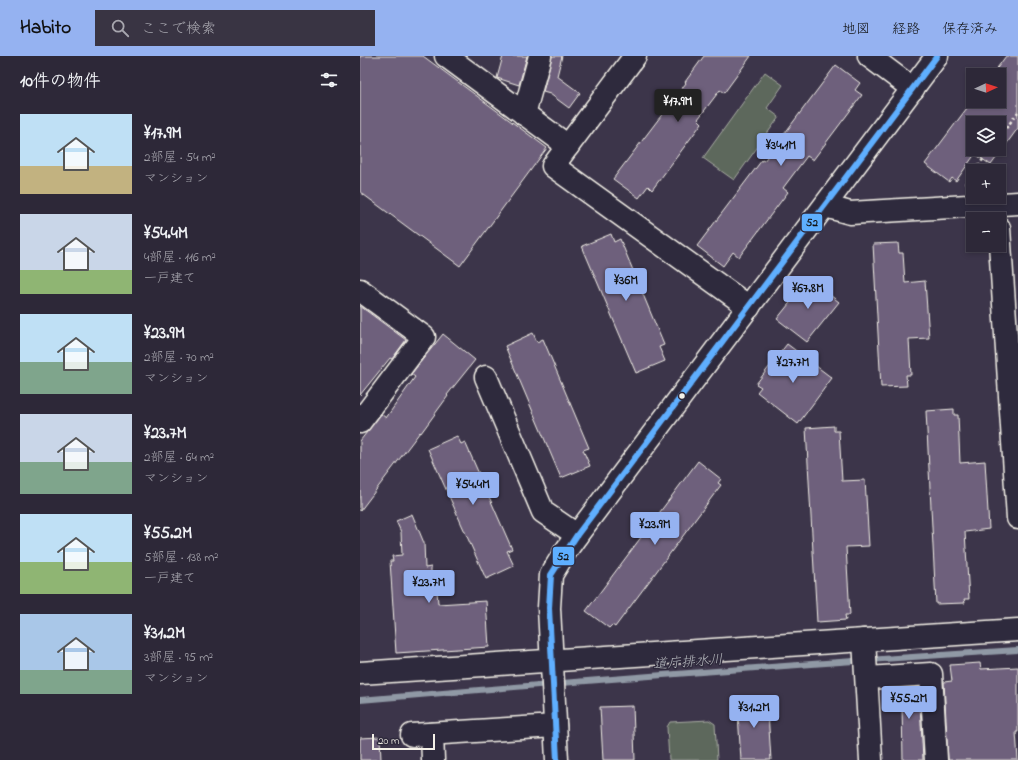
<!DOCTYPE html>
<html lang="ja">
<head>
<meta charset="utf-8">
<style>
  :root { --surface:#2d2838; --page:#393443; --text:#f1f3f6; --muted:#a7a6ae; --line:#484453; --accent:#95b2f1 }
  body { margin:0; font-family:"Indie Flower","Klee One",sans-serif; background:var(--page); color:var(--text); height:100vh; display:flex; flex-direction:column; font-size:15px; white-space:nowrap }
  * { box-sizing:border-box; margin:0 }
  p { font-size:13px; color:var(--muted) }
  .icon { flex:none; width:22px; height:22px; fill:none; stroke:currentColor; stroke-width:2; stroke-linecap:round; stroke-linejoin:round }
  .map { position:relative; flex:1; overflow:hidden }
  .details { display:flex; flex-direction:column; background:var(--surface); width:360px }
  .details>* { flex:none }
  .needle { width:26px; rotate:87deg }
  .fabs { position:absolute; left:606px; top:12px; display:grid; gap:8px }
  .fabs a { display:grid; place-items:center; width:40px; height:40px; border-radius:0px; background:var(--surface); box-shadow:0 2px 6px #0003,0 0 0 1px var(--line); font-size:20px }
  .scale { position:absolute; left:12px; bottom:10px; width:63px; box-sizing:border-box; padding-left:4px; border:2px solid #f4f1e8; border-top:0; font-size:11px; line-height:14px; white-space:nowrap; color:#f4f1e8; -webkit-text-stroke:3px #2f2a3d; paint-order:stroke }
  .price { position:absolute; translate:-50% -34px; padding:0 9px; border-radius:4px; background:var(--accent); color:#111; font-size:13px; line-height:26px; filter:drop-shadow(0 1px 2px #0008) }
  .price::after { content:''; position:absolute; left:50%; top:24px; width:12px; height:9px; margin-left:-6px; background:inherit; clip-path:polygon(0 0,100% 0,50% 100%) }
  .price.on { background:#222; color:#fff }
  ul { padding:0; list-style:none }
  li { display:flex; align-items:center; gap:12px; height:100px; padding:0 20px }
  li span { display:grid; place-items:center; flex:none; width:112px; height:80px; border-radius:0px; color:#555 }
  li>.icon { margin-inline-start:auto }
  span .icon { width:48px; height:48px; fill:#fffc; stroke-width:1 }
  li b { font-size:17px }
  h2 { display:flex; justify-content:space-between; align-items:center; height:48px; padding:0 20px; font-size:17px }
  header { display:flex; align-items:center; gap:24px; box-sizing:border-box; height:56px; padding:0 20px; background:var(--accent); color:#111 }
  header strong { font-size:19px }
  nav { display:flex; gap:22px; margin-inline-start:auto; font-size:14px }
  .search { width:280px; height:36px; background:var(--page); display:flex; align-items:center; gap:10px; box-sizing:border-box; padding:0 14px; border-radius:0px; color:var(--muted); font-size:15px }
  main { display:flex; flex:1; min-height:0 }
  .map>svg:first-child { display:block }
  .green { fill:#5d685c; stroke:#a8aca2 }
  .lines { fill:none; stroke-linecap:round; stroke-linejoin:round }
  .stream { stroke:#9099a5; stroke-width:6 }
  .building { fill:#6e607c; stroke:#f4f1e8; fill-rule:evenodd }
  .minor-casing { stroke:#f4f1e8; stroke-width:25 }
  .path { stroke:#f4f1e8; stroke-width:2.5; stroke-dasharray:3 3; stroke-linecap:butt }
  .minor { stroke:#2f2a3d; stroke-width:22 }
  .bus-1-casing { stroke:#2f2a3d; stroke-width:9 }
  .bus-1 { stroke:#5eafff; stroke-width:6 }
  .bus-dot { fill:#f4f1e8; stroke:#2f2a3d; stroke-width:1.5 }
  .labels { text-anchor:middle; stroke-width:3; stroke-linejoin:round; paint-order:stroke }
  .water-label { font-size:14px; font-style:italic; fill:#b2b6bb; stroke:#2f2a3d }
  .line-badge { stroke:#2f2a3d; stroke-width:1.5 }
  .pale-badge-label { font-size:11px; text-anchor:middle; font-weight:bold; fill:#111 }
</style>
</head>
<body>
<header>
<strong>Habito</strong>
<div class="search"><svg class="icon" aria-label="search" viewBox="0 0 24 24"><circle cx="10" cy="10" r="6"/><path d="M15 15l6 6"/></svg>ここで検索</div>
<nav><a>地図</a><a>経路</a><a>保存済み</a></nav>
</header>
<main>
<section class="details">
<h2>10件の物件<svg class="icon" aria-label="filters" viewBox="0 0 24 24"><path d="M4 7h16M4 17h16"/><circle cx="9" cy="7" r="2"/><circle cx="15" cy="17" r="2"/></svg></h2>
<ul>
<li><span style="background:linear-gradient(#bfe0f5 65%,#c2b280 0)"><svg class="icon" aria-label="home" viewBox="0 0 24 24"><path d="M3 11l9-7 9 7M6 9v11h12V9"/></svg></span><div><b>¥17.9M</b><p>2部屋 · 54 m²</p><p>マンション</p></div></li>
<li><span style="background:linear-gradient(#c9d6e8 70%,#8fb573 0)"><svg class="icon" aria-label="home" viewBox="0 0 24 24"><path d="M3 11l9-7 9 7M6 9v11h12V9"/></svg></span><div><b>¥54.4M</b><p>4部屋 · 116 m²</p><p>一戸建て</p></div></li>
<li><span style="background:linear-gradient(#bfe0f5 60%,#7fa58c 0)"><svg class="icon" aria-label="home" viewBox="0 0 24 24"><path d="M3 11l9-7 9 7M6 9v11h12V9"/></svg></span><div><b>¥23.9M</b><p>2部屋 · 70 m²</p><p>マンション</p></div></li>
<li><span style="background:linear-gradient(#c9d6e8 60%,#7fa58c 0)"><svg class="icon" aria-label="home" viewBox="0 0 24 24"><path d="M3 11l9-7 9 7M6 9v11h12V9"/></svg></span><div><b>¥23.7M</b><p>2部屋 · 64 m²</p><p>マンション</p></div></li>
<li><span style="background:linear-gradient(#bfe0f5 60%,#8fb573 0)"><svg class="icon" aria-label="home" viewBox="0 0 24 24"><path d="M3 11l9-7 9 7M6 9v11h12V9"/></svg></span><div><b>¥55.2M</b><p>5部屋 · 138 m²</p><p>一戸建て</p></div></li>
<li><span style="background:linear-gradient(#a9c7e8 70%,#7fa58c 0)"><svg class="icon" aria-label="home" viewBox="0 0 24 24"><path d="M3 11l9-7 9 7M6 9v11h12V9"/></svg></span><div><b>¥31.2M</b><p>3部屋 · 95 m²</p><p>マンション</p></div></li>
</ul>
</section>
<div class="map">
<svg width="658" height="704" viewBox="0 0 658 704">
  <rect width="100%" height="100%" fill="#3c354a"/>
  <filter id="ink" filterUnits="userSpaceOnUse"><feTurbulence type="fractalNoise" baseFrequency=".025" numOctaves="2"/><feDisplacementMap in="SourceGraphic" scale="8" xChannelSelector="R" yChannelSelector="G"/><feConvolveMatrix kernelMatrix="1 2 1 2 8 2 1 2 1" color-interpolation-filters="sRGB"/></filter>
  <g filter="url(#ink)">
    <g class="green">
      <polygon points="405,16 423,29 407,52 419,61 374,124 343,102"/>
      <polygon points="349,664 355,668 357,704 309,704 307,671 310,666"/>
    </g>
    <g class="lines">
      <path class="stream" d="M0 644C219 625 438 608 658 594"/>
    </g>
    <g class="building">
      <polygon points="0,0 63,0 187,92 100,210 0,136"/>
      <polygon points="143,0 167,0 159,29 137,22"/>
      <polygon points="192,0 202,0 197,20 220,37 209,52 190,38 183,36"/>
      <polygon points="344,0 391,0 364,37 360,34 338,63 342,67 292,134 288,130 279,142 253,123 326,27 325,26"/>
      <path d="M646 0H658V72L631 109 615 98 596 125 592 122 589 126 565 108 613 44 639 45V19H632ZM613 67H639V93H613Z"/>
      <polygon points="476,9 500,27 495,34 502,39 453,104 447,100 423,132 428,136 379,201 373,196 363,210 337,190 402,104 404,105"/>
      <polygon points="251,178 254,186 260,183 304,289 299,291 305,305 276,317 222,190"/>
      <polygon points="538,187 539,197 543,197 545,227 565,225 569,282 549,283 551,319 546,319 547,330 521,331 513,188"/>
      <polygon points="449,223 479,246 447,286 417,263"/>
      <polygon points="0,250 46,284 32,303 30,302 0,339"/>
      <polygon points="173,277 177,286 183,283 229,392 223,394 230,410 201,422 145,290"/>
      <polygon points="83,278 115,304 87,339 88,340 61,377 60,376 0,455 0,385 21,358 26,362 55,321 51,318"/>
      <polygon points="427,288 472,322 438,368 397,336 401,331 396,328"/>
      <polygon points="594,353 594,359 598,359 600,407 625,405 629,473 605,476 609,543 604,543 605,547 576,548 566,355"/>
      <polygon points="474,370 474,375 479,375 482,425 505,424 509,490 486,491 490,559 485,559 486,564 457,566 446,372"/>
      <polygon points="97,380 101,388 105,386 152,493 147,495 154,510 126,523 68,393"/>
      <polygon points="338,405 361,423 358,427 361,429 255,571 252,569 249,572 226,555"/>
      <polygon points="52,458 64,487 65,512 71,511 71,520 77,534 78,548 126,545 129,591 36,597 30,505 33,505 32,500 42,499 41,476 36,465"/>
      <polygon points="620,607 621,613 658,611 658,676 656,676 658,704 588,704 584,626 592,625 590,609"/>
      <polygon points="559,631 563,704 543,704 542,650 527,650 526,633"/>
      <polygon points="407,641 411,704 381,704 377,643"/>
      <polygon points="273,650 275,704 243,704 240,651"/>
      <polygon points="20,681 21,704 0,704 0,682"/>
    </g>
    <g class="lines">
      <g class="minor-casing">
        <g id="minor">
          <polyline points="86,0 208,90"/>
          <polyline points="275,0 193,110 389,251"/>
          <polyline points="509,0 553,33"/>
          <polyline points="164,58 180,0"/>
          <polyline points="465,150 490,157 658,147"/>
          <polyline points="639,172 658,462"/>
          <polyline points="0,234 64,281 0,366"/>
          <polyline points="126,321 183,456 217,479"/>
          <polyline points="504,584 511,704"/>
          <polyline points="0,617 658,574"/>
          <polyline points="507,622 571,618 576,704"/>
          <polyline points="72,678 73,704"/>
          <polyline points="52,679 195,670"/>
          <polyline points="197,704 189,552 191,519 205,496 217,479 577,0"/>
        </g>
      </g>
      <g class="path">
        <polyline points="639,82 658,56"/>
        <polyline points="614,115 631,93"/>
        <polyline points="605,128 613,117"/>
      </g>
      <use href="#minor" class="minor"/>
      <g class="bus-1-casing">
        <polyline id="bus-1" points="197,704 189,552 191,519 217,479 577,0"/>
      </g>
      <use href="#bus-1" class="bus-1"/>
    </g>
  </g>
  <circle class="bus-dot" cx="322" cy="340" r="3.5"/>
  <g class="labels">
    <g class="water-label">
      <text transform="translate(328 605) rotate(-4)" y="5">道庁排水川</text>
    </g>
  </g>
  <g class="line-badge">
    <rect x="441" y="157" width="22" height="19" rx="4" fill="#5eafff"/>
    <rect x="192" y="490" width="23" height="20" rx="4" fill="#5eafff"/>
  </g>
  <g class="pale-badge-label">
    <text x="452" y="170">52</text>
    <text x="203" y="504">52</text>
  </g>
</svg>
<div class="fabs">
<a><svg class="needle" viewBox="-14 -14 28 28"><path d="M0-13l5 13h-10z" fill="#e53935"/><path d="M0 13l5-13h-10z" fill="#a7a6ae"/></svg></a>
<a><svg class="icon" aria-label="layers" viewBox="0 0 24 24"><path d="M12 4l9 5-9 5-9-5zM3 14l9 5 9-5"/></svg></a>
<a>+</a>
<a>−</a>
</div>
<div class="scale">20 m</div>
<b class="price on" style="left:318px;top:67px">¥17.9M</b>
<b class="price" style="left:421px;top:111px">¥34.1M</b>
<b class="price" style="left:266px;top:246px">¥36M</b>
<b class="price" style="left:448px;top:254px">¥67.8M</b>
<b class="price" style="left:433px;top:328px">¥27.7M</b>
<b class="price" style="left:113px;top:450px">¥54.4M</b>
<b class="price" style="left:295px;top:490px">¥23.9M</b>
<b class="price" style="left:69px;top:548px">¥23.7M</b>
<b class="price" style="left:549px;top:664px">¥55.2M</b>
<b class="price" style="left:394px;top:673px">¥31.2M</b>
</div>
</main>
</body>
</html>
